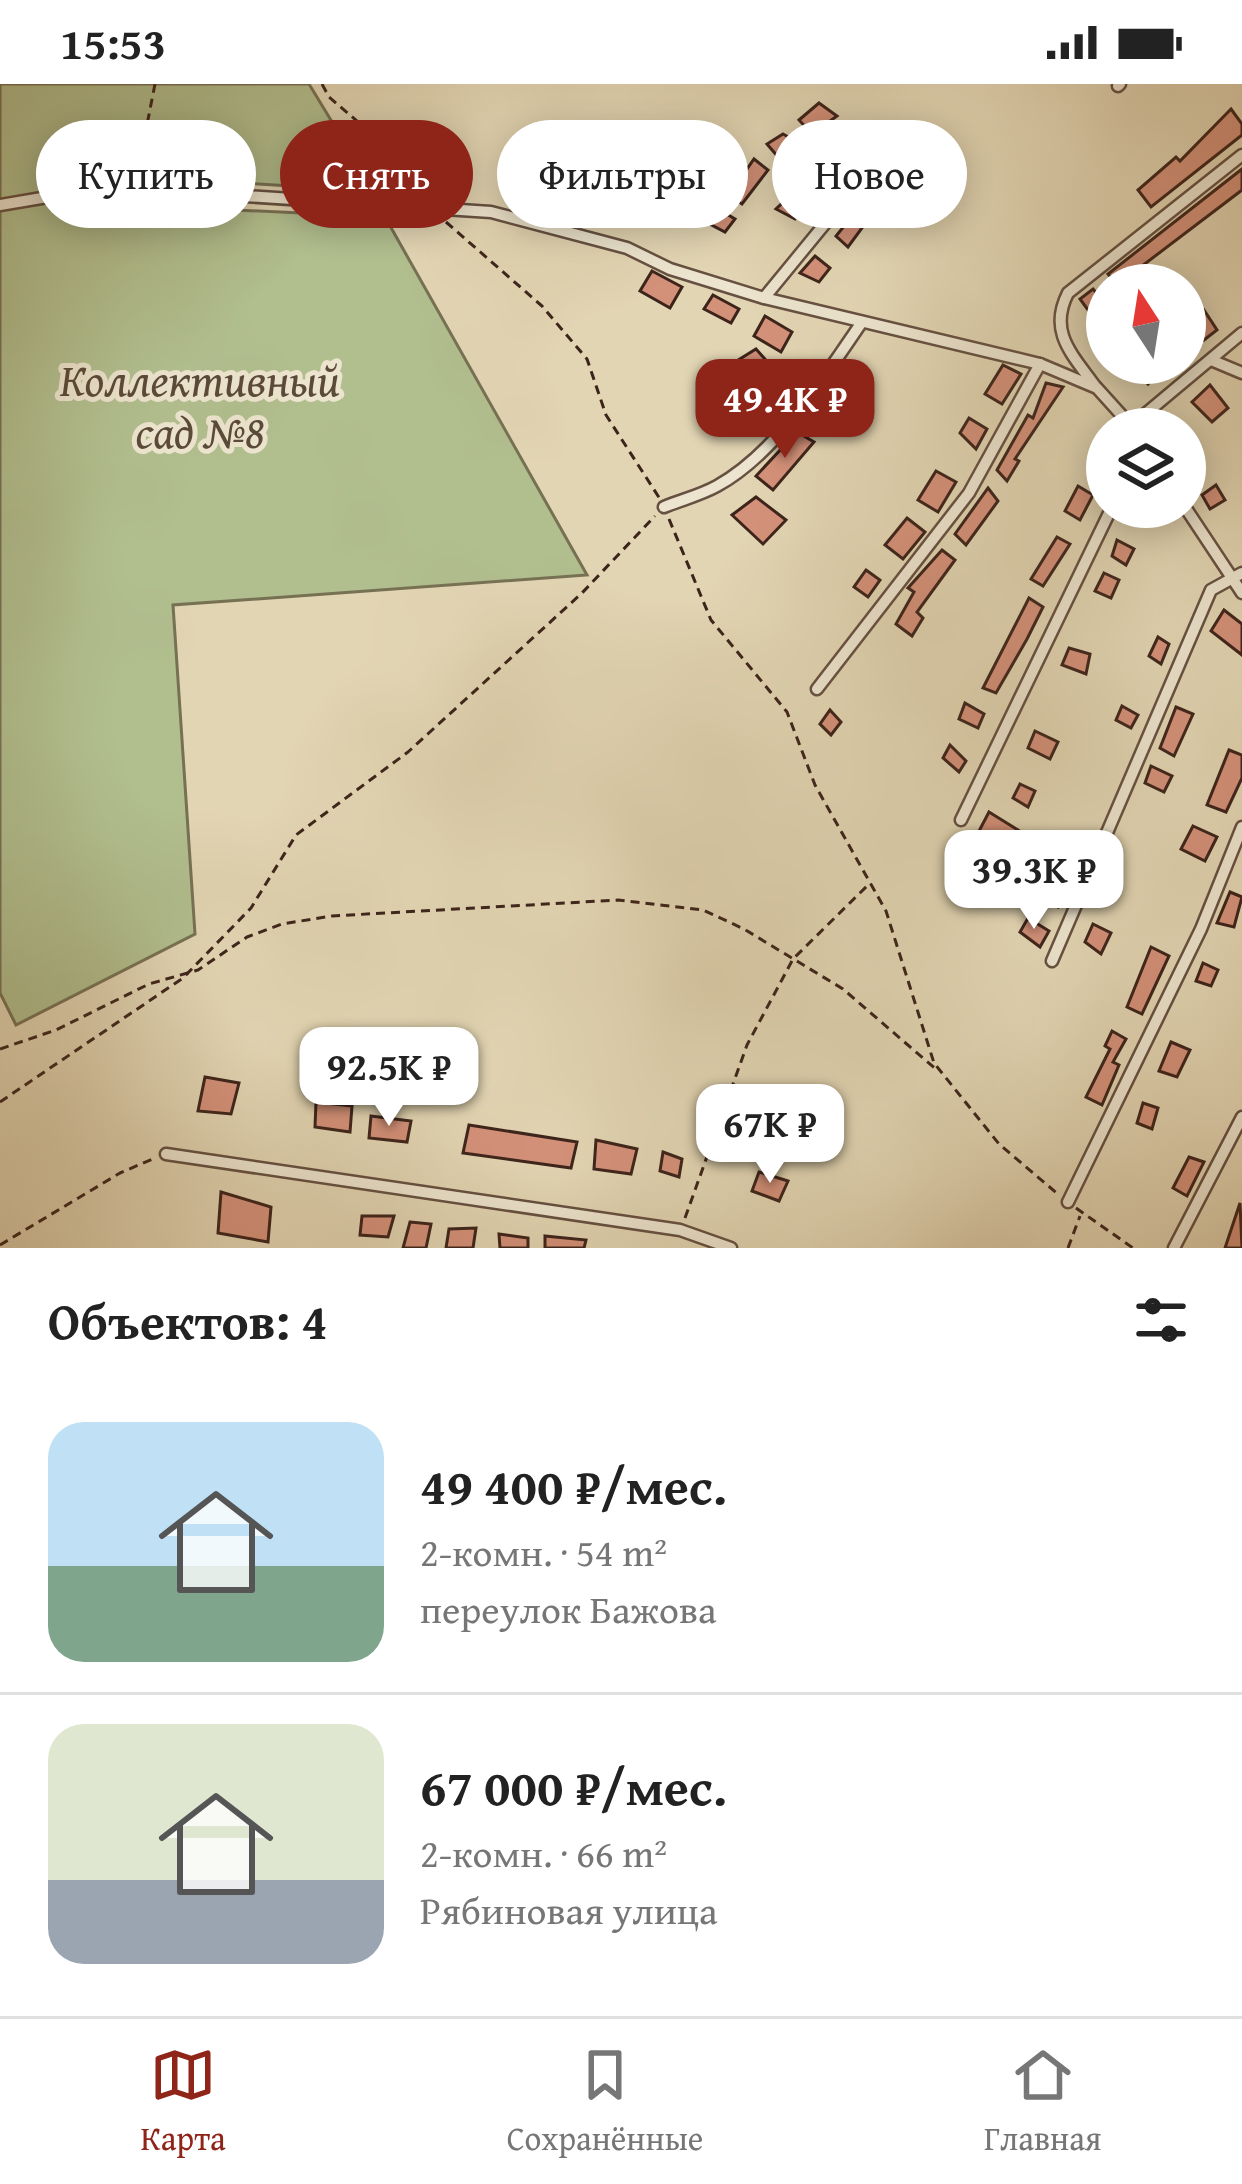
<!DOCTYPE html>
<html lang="ru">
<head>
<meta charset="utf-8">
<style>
  :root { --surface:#fff; --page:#f2f2f2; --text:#222; --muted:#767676; --line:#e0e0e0; --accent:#8f2418 }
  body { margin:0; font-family:"Gentium Book Plus",serif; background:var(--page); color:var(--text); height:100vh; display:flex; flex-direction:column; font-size:45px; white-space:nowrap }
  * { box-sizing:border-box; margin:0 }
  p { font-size:39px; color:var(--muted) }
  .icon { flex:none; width:66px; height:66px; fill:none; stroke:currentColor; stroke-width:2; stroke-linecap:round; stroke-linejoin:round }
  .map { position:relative; height:1164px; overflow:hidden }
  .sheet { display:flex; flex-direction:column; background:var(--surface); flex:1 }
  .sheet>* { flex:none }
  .guide { position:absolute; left:36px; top:36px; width:1170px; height:108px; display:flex; gap:24px }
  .needle { width:78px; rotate:348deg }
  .buttons { position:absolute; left:1086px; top:180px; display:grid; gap:24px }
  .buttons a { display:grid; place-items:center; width:120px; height:120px; border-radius:50%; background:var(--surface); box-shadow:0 6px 30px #0003; font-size:60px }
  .price { position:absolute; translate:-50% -102px; padding:0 27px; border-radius:24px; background:#fff; color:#222; font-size:39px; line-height:78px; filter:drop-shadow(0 3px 6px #0008) }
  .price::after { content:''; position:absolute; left:50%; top:72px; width:36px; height:27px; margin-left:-18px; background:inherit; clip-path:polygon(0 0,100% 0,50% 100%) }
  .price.selected { background:var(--accent); color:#fff }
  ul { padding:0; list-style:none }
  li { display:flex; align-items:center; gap:36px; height:300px; padding:0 48px }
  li+li { border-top:3px solid var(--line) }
  li span { display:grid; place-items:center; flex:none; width:336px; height:240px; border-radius:36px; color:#555 }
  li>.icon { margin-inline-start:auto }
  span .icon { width:144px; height:144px; fill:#fffc; stroke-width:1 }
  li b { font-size:51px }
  h2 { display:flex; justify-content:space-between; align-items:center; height:144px; padding:0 48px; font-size:51px }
  .tag { padding:0 42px; border-radius:54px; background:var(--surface); box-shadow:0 6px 30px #0003; font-size:42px; line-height:108px }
  .tag.selected { background:var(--accent); color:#fff }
  .status { display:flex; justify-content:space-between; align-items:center; height:84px; padding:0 60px; background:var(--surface); direction:ltr }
  .status svg { height:33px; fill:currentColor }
  .dock { display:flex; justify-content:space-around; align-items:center; height:168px; border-top:3px solid var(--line); background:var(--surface); font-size:33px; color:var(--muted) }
  .dock a { display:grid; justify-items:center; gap:6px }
  .dock .selected { color:var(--accent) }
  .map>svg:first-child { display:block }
  .green { fill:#b1be8e; stroke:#777154; stroke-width:3 }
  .building { fill:#d4917a; stroke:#3d241b; stroke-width:3 }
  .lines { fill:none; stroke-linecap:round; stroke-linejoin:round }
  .minor-casing { stroke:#665041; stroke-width:15 }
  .path { stroke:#3d241b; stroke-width:3; stroke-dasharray:9 6; stroke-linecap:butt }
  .minor { stroke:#ece4ce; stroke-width:10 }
  .labels { text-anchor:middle; stroke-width:10; stroke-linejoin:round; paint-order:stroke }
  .park-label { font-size:45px; font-style:italic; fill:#5a4a38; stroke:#ece4ce }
</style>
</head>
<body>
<div class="status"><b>15:53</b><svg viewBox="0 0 49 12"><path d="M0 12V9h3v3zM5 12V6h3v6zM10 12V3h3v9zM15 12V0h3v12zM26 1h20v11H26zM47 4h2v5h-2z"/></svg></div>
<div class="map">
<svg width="1242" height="1164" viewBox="0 0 1242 1164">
  <rect width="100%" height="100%" fill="#e2d5b3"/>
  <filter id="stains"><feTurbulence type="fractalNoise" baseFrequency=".00167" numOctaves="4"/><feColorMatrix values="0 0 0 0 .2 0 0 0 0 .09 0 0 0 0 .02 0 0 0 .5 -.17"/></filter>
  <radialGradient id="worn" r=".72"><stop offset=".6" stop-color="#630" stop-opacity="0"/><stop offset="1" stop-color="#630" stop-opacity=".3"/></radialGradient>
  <polygon class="green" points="0,0 309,0 374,107 107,91 111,120 385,133 587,491 173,521 195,850 16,941 0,909"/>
  <g class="building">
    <polygon points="819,19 837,32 812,50 799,36"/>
    <polygon points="1231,25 1242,40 1242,51 1151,123 1138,106 1176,73 1180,77"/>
    <polygon points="843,48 856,64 839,79 828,66"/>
    <polygon points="783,50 796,57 779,74 767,60"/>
    <polygon points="824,74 836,81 831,86 837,91 822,103 806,91"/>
    <polygon points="754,75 768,86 742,120 729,111"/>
    <polygon points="1242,85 1242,106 1117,201 1108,190"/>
    <polygon points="793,109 809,121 795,135 776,125"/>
    <polygon points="718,125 735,135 725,148 706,138"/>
    <polygon points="849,136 862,144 848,163 836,152"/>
    <polygon points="815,172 830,184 819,198 800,189"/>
    <polygon points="652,187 682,203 670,224 640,207"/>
    <polygon points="1093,205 1104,218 1091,230 1080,215"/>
    <polygon points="713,211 739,225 731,239 704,225"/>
    <polygon points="1204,226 1217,246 1204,256 1191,236"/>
    <polygon points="765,232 792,248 781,268 754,252"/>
    <polygon points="756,265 772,283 754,298 735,278"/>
    <polygon points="1130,279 1155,279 1161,287 1148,300"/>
    <polygon points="1003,281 1021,290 1002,320 985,310"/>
    <polygon points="725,291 739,307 723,316 712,303"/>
    <polygon points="1046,299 1063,303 1015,375 1019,377 1007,397 997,386 1028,331 1033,334"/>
    <polygon points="1210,301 1228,324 1212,338 1192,318"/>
    <polygon points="969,334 987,345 976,365 960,349"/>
    <polygon points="797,348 814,358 773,406 756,392"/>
    <polygon points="936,387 956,398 938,428 918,416"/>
    <polygon points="1216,401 1225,416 1210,425 1202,411"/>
    <polygon points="1078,402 1093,411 1080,436 1065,427"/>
    <polygon points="988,404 998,417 966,461 955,450"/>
    <polygon points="756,413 786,436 763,460 732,431"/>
    <polygon points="907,434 925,448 903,475 885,461"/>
    <polygon points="1057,453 1070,460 1043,502 1031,495"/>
    <polygon points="1117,456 1134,465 1126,481 1112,472"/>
    <polygon points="942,466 955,476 917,528 923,534 912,552 896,540 914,508 908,504"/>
    <polygon points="866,486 880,496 868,513 854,503"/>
    <polygon points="1104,489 1119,496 1111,514 1095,507"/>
    <polygon points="1029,514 1043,523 1027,555 996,609 983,604"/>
    <polygon points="1224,526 1242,540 1242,571 1211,547"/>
    <polygon points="1158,553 1169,560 1161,580 1149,572"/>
    <polygon points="1069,564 1090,570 1086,590 1062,581"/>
    <polygon points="965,619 984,630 978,644 959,635"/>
    <polygon points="1122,622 1138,631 1131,644 1116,636"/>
    <polygon points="1176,623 1193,630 1174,672 1160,664"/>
    <polygon points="830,626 841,638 831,651 820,640"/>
    <polygon points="1035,647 1058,658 1050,675 1028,664"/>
    <polygon points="950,661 966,677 959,688 943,674"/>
    <polygon points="1229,666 1242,671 1242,694 1226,728 1207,721"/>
    <polygon points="1151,682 1172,692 1164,708 1145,699"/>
    <polygon points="1020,700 1035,707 1028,723 1013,714"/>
    <polygon points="989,728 1026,751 1015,775 978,749"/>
    <polygon points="1193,742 1217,753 1205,777 1181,765"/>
    <polygon points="1072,754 1086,760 1078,777 1064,769"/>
    <polygon points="1050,791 1070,800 1058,823 1039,814"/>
    <polygon points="1230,808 1242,813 1234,843 1217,839"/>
    <polygon points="1028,834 1049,847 1040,863 1020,848"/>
    <polygon points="1093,840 1111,849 1101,870 1085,858"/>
    <polygon points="1151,863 1169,872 1142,930 1127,923"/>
    <polygon points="1203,879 1218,886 1211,902 1196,897"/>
    <polygon points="1112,947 1126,955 1113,978 1119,981 1102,1021 1086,1013 1110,965 1105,962"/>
    <polygon points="1171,958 1190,966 1177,993 1159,987"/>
    <polygon points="205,993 239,999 231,1030 198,1027"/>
    <polygon points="316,1018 352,1022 350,1048 315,1043"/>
    <polygon points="1143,1019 1158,1024 1152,1045 1137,1039"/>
    <polygon points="371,1032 411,1037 407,1058 369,1054"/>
    <polygon points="469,1041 577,1058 571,1084 463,1069"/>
    <polygon points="596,1056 637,1065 631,1090 594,1085"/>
    <polygon points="663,1068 682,1075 679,1093 660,1087"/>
    <polygon points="1189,1073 1204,1078 1187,1112 1173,1104"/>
    <polygon points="759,1088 788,1097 779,1117 752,1107"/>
    <polygon points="221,1108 271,1123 268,1158 218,1149"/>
    <polygon points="1240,1119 1242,1164 1225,1164"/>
    <polygon points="362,1132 394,1132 388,1153 360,1151"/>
    <polygon points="410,1138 431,1140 426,1164 403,1164"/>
    <polygon points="476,1144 473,1164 446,1164 449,1145"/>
    <polygon points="499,1150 528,1154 528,1164 500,1164"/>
    <polygon points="545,1152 586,1156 584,1164 545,1164"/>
  </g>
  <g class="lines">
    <g class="minor-casing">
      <g id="minor">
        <polyline points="1118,2 1120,0"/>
        <polyline points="0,121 106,103 491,128 627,164 670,185 764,214 1040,280 1097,304 1134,345"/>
        <polyline points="764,214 887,64"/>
        <polyline points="1211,276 1242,289"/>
        <path d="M1095 302C1072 270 1048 248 1068 209L1242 71"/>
        <polyline points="1132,341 1242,249"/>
        <path d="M664 423C681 416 701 411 717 402 777 369 824 293 862 238"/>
        <polyline points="1185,423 1242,509"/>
        <polyline points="817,605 969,409 1040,280"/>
        <polyline points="961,736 1112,423"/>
        <polyline points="1052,877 1211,506 1242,489"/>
        <polyline points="166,1070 680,1146 731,1164"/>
        <polyline points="1068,1118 1201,845 1242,743"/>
        <polyline points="1174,1164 1242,1033"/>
      </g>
    </g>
    <g class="path">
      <polyline points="155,0 143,61 156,96"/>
      <polyline points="322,0 329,13 407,80 425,112"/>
      <polyline points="446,138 542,222 587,275 606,331 660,415"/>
      <polyline points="669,435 711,536 787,628 815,701 886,827 934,979 999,1060 1059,1111"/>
      <polyline points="0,965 56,946 149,900 198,886 247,853 282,840 332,832 618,816 703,826 744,845 843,905 938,987"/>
      <polyline points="0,1018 183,894 251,824 296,751 408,668 582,509 655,432"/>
      <polyline points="1076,1124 1133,1164"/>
      <polyline points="685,1134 747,961 793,875 868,801"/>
      <polyline points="0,1161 120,1089 155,1074"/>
      <polyline points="1068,1164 1080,1132"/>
    </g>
    <use href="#minor" class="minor"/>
  </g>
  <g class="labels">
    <g class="park-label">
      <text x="200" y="312">Коллективный<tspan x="200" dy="52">сад №8</tspan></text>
    </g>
  </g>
  <rect width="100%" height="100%" filter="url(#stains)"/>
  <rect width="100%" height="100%" fill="url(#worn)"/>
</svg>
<div class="buttons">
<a><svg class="needle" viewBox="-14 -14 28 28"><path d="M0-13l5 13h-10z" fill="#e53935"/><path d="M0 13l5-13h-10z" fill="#767676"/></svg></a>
<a><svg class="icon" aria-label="layers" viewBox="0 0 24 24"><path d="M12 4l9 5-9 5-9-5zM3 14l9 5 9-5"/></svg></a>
</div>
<b class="price selected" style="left:785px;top:377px">49.4K ₽</b>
<b class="price" style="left:1034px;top:848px">39.3K ₽</b>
<b class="price" style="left:389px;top:1045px">92.5K ₽</b>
<b class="price" style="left:770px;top:1102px">67K ₽</b>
<div class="guide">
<a class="tag">Купить</a>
<a class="tag selected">Снять</a>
<a class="tag">Фильтры</a>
<a class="tag">Новое</a>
</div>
</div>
<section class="sheet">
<h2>Объектов: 4<svg class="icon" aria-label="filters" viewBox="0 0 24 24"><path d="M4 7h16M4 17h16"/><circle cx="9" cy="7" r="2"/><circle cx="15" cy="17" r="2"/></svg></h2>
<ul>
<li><span style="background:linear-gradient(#bfe0f5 60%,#7fa58c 0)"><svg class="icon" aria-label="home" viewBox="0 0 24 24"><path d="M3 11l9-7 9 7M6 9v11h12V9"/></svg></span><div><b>49 400 ₽/мес.</b><p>2-комн. · 54 m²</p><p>переулок Бажова</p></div></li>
<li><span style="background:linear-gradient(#dfe7d0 65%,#9aa5b1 0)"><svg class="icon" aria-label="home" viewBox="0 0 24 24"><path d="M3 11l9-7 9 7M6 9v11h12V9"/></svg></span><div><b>67 000 ₽/мес.</b><p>2-комн. · 66 m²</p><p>Рябиновая улица</p></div></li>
</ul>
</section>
<nav class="dock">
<a class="selected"><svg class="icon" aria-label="map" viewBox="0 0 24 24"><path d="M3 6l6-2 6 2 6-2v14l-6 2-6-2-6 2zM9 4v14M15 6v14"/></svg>Карта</a>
<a><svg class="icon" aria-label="saved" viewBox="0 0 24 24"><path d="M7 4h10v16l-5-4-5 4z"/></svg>Сохранённые</a>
<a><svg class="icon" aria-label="home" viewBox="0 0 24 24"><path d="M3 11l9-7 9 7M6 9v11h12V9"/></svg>Главная</a>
</nav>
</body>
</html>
